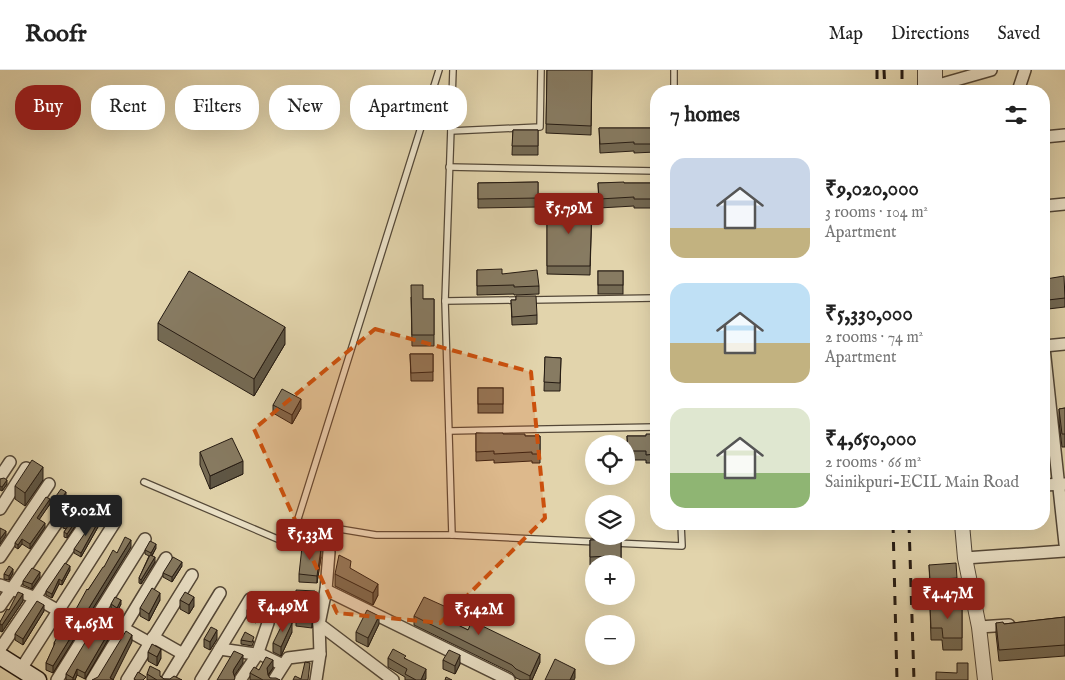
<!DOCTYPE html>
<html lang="en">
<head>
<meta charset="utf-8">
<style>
  :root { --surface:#fff; --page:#f2f2f2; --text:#222; --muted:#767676; --line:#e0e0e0; --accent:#8f2418 }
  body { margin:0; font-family:"IM FELL English",serif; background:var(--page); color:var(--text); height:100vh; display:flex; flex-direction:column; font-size:19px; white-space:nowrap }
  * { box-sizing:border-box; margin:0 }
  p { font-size:16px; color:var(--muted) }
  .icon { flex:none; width:28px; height:28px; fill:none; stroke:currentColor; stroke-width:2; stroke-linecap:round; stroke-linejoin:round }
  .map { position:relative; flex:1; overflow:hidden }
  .sheet { position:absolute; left:650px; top:15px; width:400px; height:445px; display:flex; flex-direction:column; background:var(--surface); border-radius:20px; box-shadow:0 5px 20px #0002 }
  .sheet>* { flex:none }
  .banner { position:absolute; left:15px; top:15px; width:475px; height:45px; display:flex; gap:10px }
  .tools { position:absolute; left:585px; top:365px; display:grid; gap:10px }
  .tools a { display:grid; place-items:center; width:50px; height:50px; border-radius:50%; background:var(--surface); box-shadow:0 5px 20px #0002; font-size:25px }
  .price { position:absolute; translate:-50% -42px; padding:0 11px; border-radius:5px; background:var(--accent); color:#fff; font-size:16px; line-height:32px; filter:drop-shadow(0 1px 2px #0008) }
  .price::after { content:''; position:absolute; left:50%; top:30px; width:15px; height:11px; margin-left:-8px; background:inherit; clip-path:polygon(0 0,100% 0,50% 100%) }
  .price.current { background:#222; color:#fff }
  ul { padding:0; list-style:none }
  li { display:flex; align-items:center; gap:15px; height:125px; padding:0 20px }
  li span { display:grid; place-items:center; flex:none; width:140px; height:100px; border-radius:15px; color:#555 }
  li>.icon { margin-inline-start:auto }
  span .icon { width:60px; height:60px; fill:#fffc; stroke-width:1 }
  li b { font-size:21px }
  h2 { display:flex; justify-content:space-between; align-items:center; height:60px; padding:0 20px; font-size:21px }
  .tag { padding:0 18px; border-radius:20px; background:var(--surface); box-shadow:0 5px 20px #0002; font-size:18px; line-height:45px }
  .tag.current { background:var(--accent); color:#fff }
  header { display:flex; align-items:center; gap:30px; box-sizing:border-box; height:70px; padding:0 25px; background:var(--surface); border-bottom:1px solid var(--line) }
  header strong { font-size:24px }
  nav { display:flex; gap:28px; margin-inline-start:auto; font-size:18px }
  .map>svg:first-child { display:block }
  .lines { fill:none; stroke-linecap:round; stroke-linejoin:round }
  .service-casing { stroke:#544838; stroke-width:8 }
  .minor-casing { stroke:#544838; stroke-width:14 }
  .tertiary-casing { stroke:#544838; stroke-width:16 }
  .secondary-casing { stroke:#241a12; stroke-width:19 }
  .service { stroke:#ece3c9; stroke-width:5.5 }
  .minor { stroke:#ece3c9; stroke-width:11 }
  .tertiary { stroke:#ece3c9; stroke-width:14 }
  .secondary { stroke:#ece3c9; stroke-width:16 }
  .rail { stroke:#241a12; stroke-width:3; stroke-dasharray:9 9; stroke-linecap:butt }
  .wall { fill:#746a54; stroke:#241a12 }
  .shaded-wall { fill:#5e5645; stroke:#241a12 }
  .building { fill:#877b62; stroke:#241a12 }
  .marked { fill:#cb500d; fill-opacity:0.2; stroke:#cb500d; stroke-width:4; stroke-dasharray:10 6; stroke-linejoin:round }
</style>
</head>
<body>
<header>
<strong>Roofr</strong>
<nav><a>Map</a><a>Directions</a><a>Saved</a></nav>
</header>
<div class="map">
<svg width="1065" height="610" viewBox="0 0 1065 610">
  <rect width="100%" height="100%" fill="#e2d4ac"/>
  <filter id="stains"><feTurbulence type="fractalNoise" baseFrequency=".004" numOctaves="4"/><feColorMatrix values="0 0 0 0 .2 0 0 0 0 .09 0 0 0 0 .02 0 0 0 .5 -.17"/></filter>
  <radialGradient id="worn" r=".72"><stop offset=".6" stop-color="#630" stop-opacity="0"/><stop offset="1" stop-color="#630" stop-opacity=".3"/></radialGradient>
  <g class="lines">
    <g class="service-casing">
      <g id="service">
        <polyline points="674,0 674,21"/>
        <polyline points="451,61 540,57 541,0"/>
        <polyline points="449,97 656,101"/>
        <polyline points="530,230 656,228"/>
        <polyline points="445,231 518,230"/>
        <polyline points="449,361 656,357"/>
        <polyline points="144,412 287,473 297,452 439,0"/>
        <polyline points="297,452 376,465 452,465 597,472"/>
        <polyline points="452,465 445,231 453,0"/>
        <polyline points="614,473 682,476 681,454"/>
      </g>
    </g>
    <g class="minor-casing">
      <g id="minor">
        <polyline points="935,16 991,0"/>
        <polyline points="1018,21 1025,0"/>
        <polyline points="1044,67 1065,65"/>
        <polyline points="1044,136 1065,134"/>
        <polyline points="1044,276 1065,274"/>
        <polyline points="1044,278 1065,474"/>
        <polyline points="0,407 10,392"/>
        <polyline points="1044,415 1064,414"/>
        <polyline points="0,439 26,398"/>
        <polyline points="0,487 49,414"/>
        <polyline points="965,488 1065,481"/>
        <polyline points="0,515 36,528 59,541"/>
        <polyline points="326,520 509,610"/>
        <polyline points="0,536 71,432"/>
        <polyline points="98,544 150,573"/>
        <polyline points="319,554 393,610"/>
        <polyline points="979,557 1009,555"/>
        <polyline points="153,567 183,584"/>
        <polyline points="0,579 94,441"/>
        <polyline points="220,579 262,585 283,595"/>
        <polyline points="21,599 115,452"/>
        <polyline points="57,610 145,469"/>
        <polyline points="92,610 166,488"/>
        <polyline points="127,610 192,505"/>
        <polyline points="167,610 220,523"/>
        <polyline points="201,610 250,529"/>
        <polyline points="240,610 257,585 268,553"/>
        <polyline points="274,610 288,588 320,584"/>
        <polyline points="316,610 320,584 319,554 326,520 329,482"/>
      </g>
    </g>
    <g class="tertiary-casing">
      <g id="tertiary">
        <polyline points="925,0 925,21"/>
        <polyline points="935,0 935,21"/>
        <polyline points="962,454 965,488 979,557 985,610"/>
      </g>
    </g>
    <g class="secondary-casing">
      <polyline id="secondary" points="0,586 38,610"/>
    </g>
    <use href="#service" class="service"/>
    <use href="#minor" class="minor"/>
    <use href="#tertiary" class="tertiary"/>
    <use href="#secondary" class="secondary"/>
    <g class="rail">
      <polyline points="877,0 877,21"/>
      <polyline points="884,0 885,21"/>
      <polyline points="902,0 902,21"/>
      <polyline points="893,454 897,610"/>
      <polyline points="909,454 914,610"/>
    </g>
  </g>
  <g class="wall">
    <polygon points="547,0 592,0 591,65 546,63"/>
    <polygon points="599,58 656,58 656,82 634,83 634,81 600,83"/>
    <polygon points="513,60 538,60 538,85 512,85"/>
    <polygon points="538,112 538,137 478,138 478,113"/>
    <polygon points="598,113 656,113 656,138 634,138 634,136 599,138"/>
    <polygon points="547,134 592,135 590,205 547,204"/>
    <polygon points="477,200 502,204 539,216 539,224 514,225 514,224 477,225"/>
    <rect x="598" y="201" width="25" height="23"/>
    <polygon points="1046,209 1065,217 1065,237 1048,239 1046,217"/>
    <polygon points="516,226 537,245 537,254 512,255 511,230 516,230"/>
    <polygon points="411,227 423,229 434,229 434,276 412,276"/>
    <polygon points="158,253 285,274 254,326 158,270"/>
    <polygon points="410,284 433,284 433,311 411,311"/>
    <polygon points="545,287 561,288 560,321 544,321"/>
    <rect x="478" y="318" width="25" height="25"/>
    <polygon points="273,335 301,338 292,354 273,343"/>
    <polygon points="1065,338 1065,377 1062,377 1059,352 1059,339"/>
    <polygon points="476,363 525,366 540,366 540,393 532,393 532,391 494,393 494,390 476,391"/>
    <polygon points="656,364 656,393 646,393 646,390 628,390 627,366 646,366"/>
    <polygon points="1044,371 1049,394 1049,402 1044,403"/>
    <polygon points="200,382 243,404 210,419 200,395"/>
    <polygon points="0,409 7,414 2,421 0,420"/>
    <polygon points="43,410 25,436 15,429 15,416"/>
    <polygon points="56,426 66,426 61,433 56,430"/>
    <polygon points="50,434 39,449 45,457 30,479 22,474 18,479 15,477 15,473"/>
    <polygon points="87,439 67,468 64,467 64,462 66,459 63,458 63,453 79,442"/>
    <polygon points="98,457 81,487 74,483 74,479"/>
    <polygon points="621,469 621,494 594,494 594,495 590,495 590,470"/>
    <polygon points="131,477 53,603 46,600 46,593 54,577 54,573 70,550 88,520 104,497 117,483"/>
    <polygon points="156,478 152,486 155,492 141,514 139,513 139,508 149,486 145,484 145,480"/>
    <polygon points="321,487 317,513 299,512 299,504"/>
    <polygon points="929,495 957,508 957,517 930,518"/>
    <polygon points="182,496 172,512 163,507 163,503"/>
    <polygon points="351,499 378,525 373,535 335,516 335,504"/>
    <polygon points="70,500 62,515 59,514 52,528 46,525 46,521"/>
    <polygon points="13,503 9,510 4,509 4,504"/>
    <polygon points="40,507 32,519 23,515 23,511"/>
    <polygon points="160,530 149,551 140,546 140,538"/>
    <polygon points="180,530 194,536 189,544 180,539"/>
    <polygon points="315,530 312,558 296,556 296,532"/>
    <polygon points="23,531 2,562 0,561 0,552 9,540"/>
    <polygon points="111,534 121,534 117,542 111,538"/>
    <polygon points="930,536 962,536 962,580 943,580 942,570 931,570"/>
    <polygon points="247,540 261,545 256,553 247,549"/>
    <polygon points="452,540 458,552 457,555 540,592 532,610 521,610 516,608 512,603 414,555 414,546"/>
    <polygon points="44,541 23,575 15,570 15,564"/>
    <polygon points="1065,547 1065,586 999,591 996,564 996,553 1004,554"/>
    <polygon points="379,554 368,577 356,571 356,562"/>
    <polygon points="103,560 113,561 85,609 77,605 75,610 66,610 66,604"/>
    <polygon points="292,562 281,586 273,582 273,573"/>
    <polygon points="204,569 217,569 210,580 204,577"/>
    <polygon points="241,570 254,571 252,576 241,574"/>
    <polygon points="148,582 161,588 157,596 148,591"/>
    <polygon points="388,588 406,589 426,608 425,610 405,610 405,607 388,597"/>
    <polygon points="443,590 460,594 455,604 443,599"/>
    <polygon points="273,598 268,606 270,608 280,610 250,610 250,603 259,600"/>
    <polygon points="147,604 160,606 164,609 182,610 147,610"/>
  </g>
  <g class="shaded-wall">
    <polygon points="285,257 285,274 254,326 254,309"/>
    <polygon points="301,329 301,338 292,354 292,345"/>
    <polygon points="243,391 243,404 210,419 210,406"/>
    <polygon points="43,397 43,410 25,436 25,423"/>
    <polygon points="7,410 7,414 2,421 2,417"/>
    <polygon points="66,422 66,426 61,433 61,429"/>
    <polygon points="50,429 50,434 37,453 37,448"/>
    <polygon points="87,434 87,439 67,468 67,464"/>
    <polygon points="98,452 98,457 81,487 81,483"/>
    <polygon points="45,453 45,457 30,479 30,474"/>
    <polygon points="6,461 6,465 0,474 0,469"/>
    <polygon points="22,469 22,474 18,479 18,475"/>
    <polygon points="131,470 131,477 53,603 53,596"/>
    <polygon points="156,474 156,478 151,487 151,483"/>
    <polygon points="321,479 321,487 317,513 317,506"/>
    <polygon points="155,487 155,492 141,514 141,510"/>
    <polygon points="182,492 182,496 172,512 172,507"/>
    <polygon points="70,496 70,500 62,515 62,511"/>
    <polygon points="13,499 13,503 9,510 9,506"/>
    <polygon points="40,502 40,507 32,519 32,514"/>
    <polygon points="59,509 59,514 52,528 52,524"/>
    <polygon points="378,514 378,525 373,535 373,523"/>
    <polygon points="315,521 315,530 312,558 312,549"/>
    <polygon points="160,523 160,530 149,551 149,544"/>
    <polygon points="23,524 23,531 2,562 2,555"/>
    <polygon points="194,527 194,536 189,544 189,535"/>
    <polygon points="121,530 121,534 117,542 117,538"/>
    <polygon points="44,535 44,541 23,575 23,569"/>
    <polygon points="261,536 261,545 256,553 256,545"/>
    <polygon points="458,543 458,552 454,562 454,553"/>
    <polygon points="379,546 379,554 368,577 368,568"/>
    <polygon points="292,553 292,562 281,586 281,577"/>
    <polygon points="113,555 113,561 85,609 85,603"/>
    <polygon points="217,560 217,569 210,580 210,572"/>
    <polygon points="132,565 132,572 113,610 110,608"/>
    <polygon points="161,579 161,588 157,596 157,587"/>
    <polygon points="540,584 540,592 532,610 530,610 530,606"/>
    <polygon points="243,585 243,593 234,606 233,602 234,599"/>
    <polygon points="460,585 460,594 455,604 455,596"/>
    <polygon points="273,590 273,598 267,606 267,598"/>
    <polygon points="77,599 77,605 75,610 73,610 73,608"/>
    <polygon points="426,599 426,608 425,610 421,610"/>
    <polygon points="575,599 575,608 574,610 570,610"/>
  </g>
  <g class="building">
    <polygon points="547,0 592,0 591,56 546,54"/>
    <polygon points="599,58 656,58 656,74 634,74 634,72 600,74"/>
    <polygon points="513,60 538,60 538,76 512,76"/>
    <polygon points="538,112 538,128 478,129 478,113"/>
    <polygon points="624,112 624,113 656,113 656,129 634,129 634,127 599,129 598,113"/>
    <polygon points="547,134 592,135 590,196 547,196"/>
    <polygon points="502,199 502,204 537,200 539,216 514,217 514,215 477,216 477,200"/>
    <polygon points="189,201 285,257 254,309 158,253"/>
    <rect x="598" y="201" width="25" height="14"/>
    <polygon points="1064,206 1065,228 1048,230 1046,209"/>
    <polygon points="411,215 423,215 423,229 434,229 434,265 412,265"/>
    <polygon points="516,226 536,226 537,245 512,247 511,230 516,230"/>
    <polygon points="410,284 433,284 433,302 411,303"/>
    <polygon points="545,287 561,288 560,313 544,312"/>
    <rect x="478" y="318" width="25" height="16"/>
    <polygon points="282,319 301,329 292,345 273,335"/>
    <polygon points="1065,338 1065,364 1062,364 1059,339"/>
    <polygon points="476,363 503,363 503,364 525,364 525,366 540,366 540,384 532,384 532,382 494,384 494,381 476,382"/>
    <polygon points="646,364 656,364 656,384 646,385 646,381 628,381 627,366 646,366"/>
    <polygon points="232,368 243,391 210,406 200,382"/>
    <polygon points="1044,371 1046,371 1049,394 1044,395"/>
    <polygon points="32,390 43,397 25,423 15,416"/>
    <polygon points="4,408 7,410 2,417 0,416 0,409"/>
    <polygon points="61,419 66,422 61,429 56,426"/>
    <polygon points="46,427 50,429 37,448 45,453 30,474 22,469 18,475 15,473"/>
    <polygon points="84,433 87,434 67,464 64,462 68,456 63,453 73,438 79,442"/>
    <polygon points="94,450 98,452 81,483 74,479"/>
    <polygon points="0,458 6,461 0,469"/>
    <polygon points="125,467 131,470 53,596 46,593 55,573 54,573 67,548 70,550 87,519 88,520 103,497 104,497 113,480 117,483"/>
    <polygon points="621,469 621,488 610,489 610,486 590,487 590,470"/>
    <polygon points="150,471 156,474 151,483 145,480"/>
    <polygon points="302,477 321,479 317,506 299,504"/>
    <polygon points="150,485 155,487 141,510 139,508"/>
    <polygon points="339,485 351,491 350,498 378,514 373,523 335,504"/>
    <polygon points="173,487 182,492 172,507 163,503"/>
    <polygon points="65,493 70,496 62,511 59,509 52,524 46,521"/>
    <polygon points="956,493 957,508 930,510 929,495"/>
    <polygon points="9,496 13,499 9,506 4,504"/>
    <polygon points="32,498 40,502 32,514 23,511"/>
    <polygon points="152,518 160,523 149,544 140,538"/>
    <polygon points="296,520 315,521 312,549 296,548 297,532 296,532"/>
    <polygon points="18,522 23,524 2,555 0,554 0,552 7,539 9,540"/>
    <polygon points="185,522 194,527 189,535 180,530"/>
    <polygon points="115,527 121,530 117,538 111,534"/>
    <polygon points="424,527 444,536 445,535 452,538 451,540 458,543 454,553 468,560 472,551 540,584 530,606 516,599 512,595 414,546"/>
    <polygon points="37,531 44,535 23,569 15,564"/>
    <polygon points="252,531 261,536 256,545 247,540"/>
    <polygon points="930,536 962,536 962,568 943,568 942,558 931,558"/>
    <polygon points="367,540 379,546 368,568 356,562"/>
    <polygon points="1065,547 1065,575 999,580 996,553 1003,552 1004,554"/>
    <polygon points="285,549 292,553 281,577 273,573"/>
    <polygon points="107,552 113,555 85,603 77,599 73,608 66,604 95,556 103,560"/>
    <polygon points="211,557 217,560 210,572 204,569"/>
    <polygon points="126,561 132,565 110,608 114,610 92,610 98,607"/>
    <polygon points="245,562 254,567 252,572 241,570"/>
    <polygon points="152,574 161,579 157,587 148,582"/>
    <polygon points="393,579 406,586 404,588 426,599 421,610 416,610 405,604 407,599 388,588"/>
    <polygon points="449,580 460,585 455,596 443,590"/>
    <polygon points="234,581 243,585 234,599 233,602 235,608 234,610 217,610"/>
    <polygon points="266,587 273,590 267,598 268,605 270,608 276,608 280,610 263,610 250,603 254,597 259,600"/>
    <polygon points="555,589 575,599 570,610 545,610"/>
    <polygon points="305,592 310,593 308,610 293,610 295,606 301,609"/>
    <polygon points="957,593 968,593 968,610 936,610 936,602 957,603"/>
    <polygon points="150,596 160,601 160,606 164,609 170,609 174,606 182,610 157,610 147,604"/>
    <polygon points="138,602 146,607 143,610 136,610 134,609"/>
    <polygon points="446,607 452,610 445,610"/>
  </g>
  <path class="marked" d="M375 259 531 302 545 448 440 553 337 543 254 359Z"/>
  <rect width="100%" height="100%" filter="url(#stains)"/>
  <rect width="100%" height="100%" fill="url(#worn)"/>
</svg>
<div class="tools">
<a><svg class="icon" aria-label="locate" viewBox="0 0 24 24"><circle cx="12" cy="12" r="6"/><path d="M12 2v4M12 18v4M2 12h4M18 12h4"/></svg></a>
<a><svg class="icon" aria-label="layers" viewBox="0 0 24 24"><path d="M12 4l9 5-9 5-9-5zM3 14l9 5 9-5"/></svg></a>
<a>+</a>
<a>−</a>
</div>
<b class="price" style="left:569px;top:165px">₹5.79M</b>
<b class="price current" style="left:86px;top:467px">₹9.02M</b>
<b class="price" style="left:310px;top:491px">₹5.33M</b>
<b class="price" style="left:948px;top:550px">₹4.47M</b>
<b class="price" style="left:283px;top:563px">₹4.49M</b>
<b class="price" style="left:479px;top:566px">₹5.42M</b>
<b class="price" style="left:89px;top:580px">₹4.65M</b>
<div class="banner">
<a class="tag current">Buy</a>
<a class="tag">Rent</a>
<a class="tag">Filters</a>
<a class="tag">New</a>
<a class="tag">Apartment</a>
</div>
<section class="sheet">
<h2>7 homes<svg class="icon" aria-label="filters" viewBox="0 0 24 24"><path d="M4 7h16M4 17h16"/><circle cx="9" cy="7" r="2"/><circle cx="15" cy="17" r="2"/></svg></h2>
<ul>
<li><span style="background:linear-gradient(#c9d6e8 70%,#c2b280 0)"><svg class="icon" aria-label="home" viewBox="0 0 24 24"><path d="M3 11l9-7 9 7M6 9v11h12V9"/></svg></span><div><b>₹9,020,000</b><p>3 rooms · 104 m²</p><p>Apartment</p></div></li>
<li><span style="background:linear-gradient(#bfe0f5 60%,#c2b280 0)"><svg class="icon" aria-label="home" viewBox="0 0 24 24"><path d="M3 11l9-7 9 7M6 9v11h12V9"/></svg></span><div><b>₹5,330,000</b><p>2 rooms · 74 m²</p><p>Apartment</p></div></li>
<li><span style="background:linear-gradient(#dfe7d0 65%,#8fb573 0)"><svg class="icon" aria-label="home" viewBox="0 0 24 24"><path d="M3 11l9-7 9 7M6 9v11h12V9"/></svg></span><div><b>₹4,650,000</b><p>2 rooms · 66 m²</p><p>Sainikpuri-ECIL Main Road</p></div></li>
</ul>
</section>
</div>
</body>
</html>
